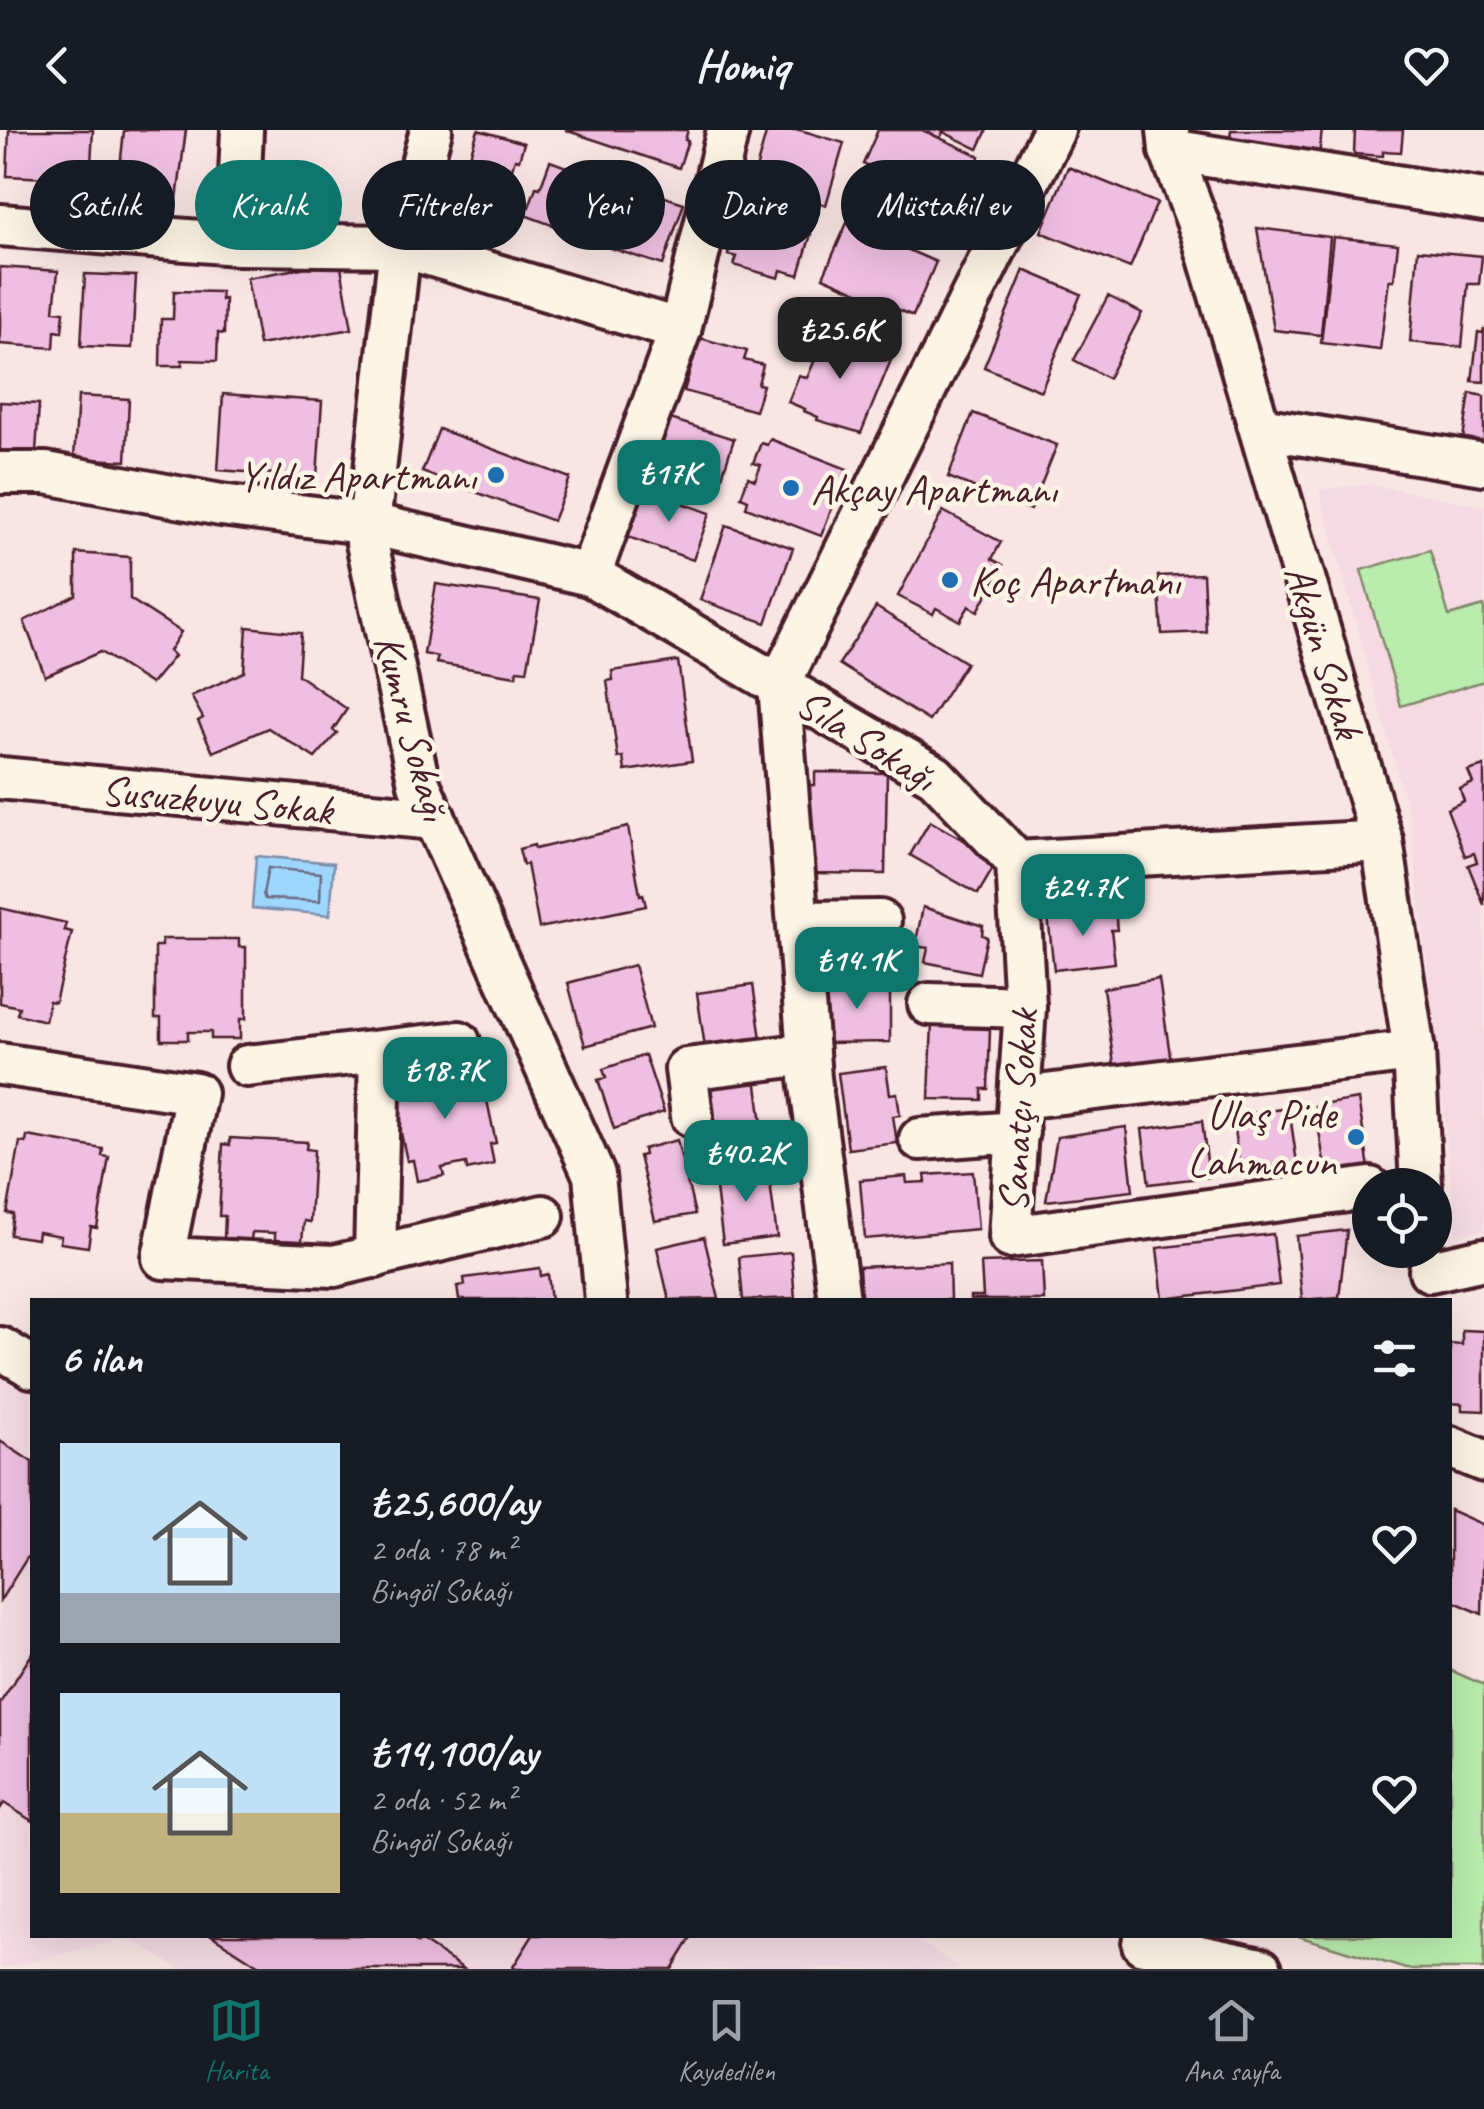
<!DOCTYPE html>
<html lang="tr">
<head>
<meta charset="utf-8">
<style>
  :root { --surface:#171b24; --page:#20242c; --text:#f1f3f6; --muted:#9ea1a6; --line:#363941; --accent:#0f766e }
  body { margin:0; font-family:Caveat,sans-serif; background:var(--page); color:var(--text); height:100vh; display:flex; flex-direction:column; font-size:38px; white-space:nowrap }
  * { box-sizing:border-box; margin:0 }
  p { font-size:32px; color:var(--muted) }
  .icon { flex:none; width:55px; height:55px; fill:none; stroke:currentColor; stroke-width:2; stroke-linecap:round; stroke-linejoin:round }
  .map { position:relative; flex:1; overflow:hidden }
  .sheet { position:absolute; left:30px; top:1168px; width:1422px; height:640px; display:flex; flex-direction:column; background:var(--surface); border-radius:0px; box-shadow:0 10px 40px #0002 }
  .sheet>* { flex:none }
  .hud { position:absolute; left:30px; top:30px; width:1425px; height:90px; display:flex; gap:20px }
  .fabs { position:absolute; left:1352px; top:1038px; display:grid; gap:20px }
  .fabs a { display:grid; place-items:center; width:100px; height:100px; border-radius:50%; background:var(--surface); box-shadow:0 10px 40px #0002; font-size:50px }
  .price { position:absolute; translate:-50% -85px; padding:0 22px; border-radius:20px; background:var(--accent); color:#fff; font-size:32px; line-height:65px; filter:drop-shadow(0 2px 5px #0008) }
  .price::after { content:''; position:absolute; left:50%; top:60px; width:30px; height:22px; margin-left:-15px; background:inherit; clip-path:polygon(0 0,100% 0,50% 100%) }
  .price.current { background:#222; color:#fff }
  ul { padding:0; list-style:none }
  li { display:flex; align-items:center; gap:30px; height:250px; padding:0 30px }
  li span { display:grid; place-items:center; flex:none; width:280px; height:200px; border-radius:0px; color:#555 }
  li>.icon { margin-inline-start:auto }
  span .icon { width:120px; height:120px; fill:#fffc; stroke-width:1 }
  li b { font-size:42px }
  h2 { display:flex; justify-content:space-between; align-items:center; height:120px; padding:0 30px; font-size:42px }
  .pill { padding:0 35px; border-radius:45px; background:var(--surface); box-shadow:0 10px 40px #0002; font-size:35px; line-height:90px }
  .pill.current { background:var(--accent); color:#fff }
  header { display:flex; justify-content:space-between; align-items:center; height:130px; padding:0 30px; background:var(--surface); font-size:45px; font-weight:700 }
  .tab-bar { display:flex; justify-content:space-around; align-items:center; height:140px; border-top:2px solid var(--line); background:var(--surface); font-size:28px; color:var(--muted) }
  .tab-bar a { display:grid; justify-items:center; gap:5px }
  .tab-bar .current { color:var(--accent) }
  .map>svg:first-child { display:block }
  .built { fill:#f5dae3 }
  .green { fill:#b9ecad; stroke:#82866c; stroke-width:2.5 }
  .water { fill:#9ed7fe; stroke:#7c8daa; stroke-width:2.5 }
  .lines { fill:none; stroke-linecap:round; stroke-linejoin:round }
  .shore { stroke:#6c697f; stroke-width:2.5 }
  .building { fill:#efbfe2; stroke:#4a1f2b; stroke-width:2.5 }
  .minor-casing { stroke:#4a1f2b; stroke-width:48 }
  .minor { stroke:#fcf5e5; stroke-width:40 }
  .poi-dot { fill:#1f6fb2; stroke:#fcf5e5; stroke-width:4 }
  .labels { text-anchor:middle; stroke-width:9; stroke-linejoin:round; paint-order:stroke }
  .poi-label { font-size:42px; fill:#4a1f2b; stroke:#fcf5e5; text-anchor:end }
  .street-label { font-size:42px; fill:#4a1f2b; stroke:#fcf5e5 }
</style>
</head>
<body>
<header><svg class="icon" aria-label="back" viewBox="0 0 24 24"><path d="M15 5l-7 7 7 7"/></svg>Homiq<svg class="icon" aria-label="heart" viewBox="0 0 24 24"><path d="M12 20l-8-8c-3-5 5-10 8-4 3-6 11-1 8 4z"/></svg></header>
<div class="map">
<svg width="1484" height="1839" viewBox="0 0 1484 1839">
  <rect width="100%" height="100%" fill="#f8e5e4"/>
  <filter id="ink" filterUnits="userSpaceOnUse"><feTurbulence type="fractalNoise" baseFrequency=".01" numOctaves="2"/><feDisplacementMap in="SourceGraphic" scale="20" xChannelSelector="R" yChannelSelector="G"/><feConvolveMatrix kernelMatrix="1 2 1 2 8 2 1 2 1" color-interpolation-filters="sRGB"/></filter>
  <g filter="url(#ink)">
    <g class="built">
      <polygon points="1368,354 1484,376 1484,1100 1457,1106 1411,692 1319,360"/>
      <polygon points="0,1242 32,1259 32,1805 908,1805 962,1839 180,1839 128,1808 0,1839"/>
    </g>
    <g class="green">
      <polygon points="1430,420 1449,486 1484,476 1484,551 1401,576 1361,440"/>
      <polygon points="1450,1540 1484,1555 1484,1839 1406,1839 1294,1805 1450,1805"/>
    </g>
    <polygon class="water" points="256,726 334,733 330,785 252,778"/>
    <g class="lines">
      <polygon class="shore" points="268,738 321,743 320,771 265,769 263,764"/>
    </g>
    <g class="building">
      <polygon points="9,0 93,0 90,50 7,46"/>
      <polygon points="129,0 186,0 177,69 124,63 126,45 122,45 123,38 120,37 124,1"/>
      <polygon points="478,0 524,13 519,30 515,29 500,77 458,63"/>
      <polygon points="565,0 688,0 685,10 688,11 679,38"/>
      <polygon points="767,0 800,0 844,13 826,75 752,54"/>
      <polygon points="878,0 922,0 980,26 956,76 863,34"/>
      <polygon points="929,0 987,0 978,19 943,2 940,8 928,2"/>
      <polygon points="1231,0 1322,0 1318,34 1227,26"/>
      <polygon points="1355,0 1403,0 1401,22 1383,21 1383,26 1354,24"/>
      <polygon points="550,31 588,45 581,65 589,68 577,100 570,97 568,101 522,84 525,75 529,77 536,57 540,58"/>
      <polygon points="1068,37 1157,73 1130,138 1041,102"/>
      <polygon points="631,56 684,73 663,135 610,118"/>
      <polygon points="739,84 811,104 799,145 781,140 779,148 734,135 737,127 728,125"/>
      <polygon points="847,93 936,132 913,186 823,147"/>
      <polygon points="1257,98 1330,107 1321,205 1274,200"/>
      <polygon points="1333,107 1398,114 1394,150 1389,150 1380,220 1321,213"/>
      <polygon points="1418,120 1482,126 1479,154 1468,154 1462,217 1410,212"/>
      <polygon points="340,131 352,199 259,215 247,148"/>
      <polygon points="0,137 58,141 54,181 64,182 62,202 55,201 54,218 0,214"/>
      <polygon points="1024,140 1081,164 1041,261 984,237"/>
      <polygon points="85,144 136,146 132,218 81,216"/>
      <polygon points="174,161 221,162 221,170 225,169 224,204 218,203 217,231 182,230 182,236 160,236 161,189 173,189"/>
      <polygon points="1108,166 1142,183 1108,248 1074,230"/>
      <polygon points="1484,198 1484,252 1472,251 1478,202 1483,203"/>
      <polygon points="816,201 846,213 849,207 873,217 872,222 891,230 861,303 817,290 818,287 804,281 805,279 788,272 799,245 807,248 814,232 806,228"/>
      <polygon points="700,208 747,221 744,230 763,235 758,254 763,255 755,281 684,261"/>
      <polygon points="1470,263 1484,266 1484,312 1463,309"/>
      <polygon points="223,264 322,271 317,347 218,340"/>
      <polygon points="78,266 129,269 126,331 74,328"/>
      <polygon points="0,272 39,274 36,322 0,320"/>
      <polygon points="973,283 1057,315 1031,380 948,347"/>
      <polygon points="661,286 734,309 718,359 646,336"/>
      <polygon points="439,299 570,348 553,391 422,342"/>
      <polygon points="770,309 847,339 821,406 746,377 748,370 741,367 748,347 755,350 761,335 753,333 761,313 767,315"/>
      <polygon points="645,360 710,383 693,430 628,407"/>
      <polygon points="943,381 1001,412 992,429 1003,435 978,481 969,476 960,491 936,478 933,484 898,466"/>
      <polygon points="726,395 793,418 766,493 700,470"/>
      <polygon points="76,423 130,427 130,469 181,502 169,521 174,526 151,554 100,522 45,546 24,491 76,465"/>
      <polygon points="1203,444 1206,502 1162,504 1158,446"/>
      <polygon points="436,454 540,470 527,541 517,540 516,546 436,533 438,527 424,524"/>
      <polygon points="876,477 966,533 929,591 839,534"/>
      <polygon points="247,497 301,503 298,545 347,579 333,600 337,603 315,628 268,598 213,622 198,591 203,588 191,566 244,542"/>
      <polygon points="678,531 692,631 625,641 623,627 618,628 607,551 613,550 612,541"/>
      <polygon points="1484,636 1484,775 1468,735 1477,732 1474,723 1465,726 1447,679 1464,671 1460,659 1473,653 1468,641"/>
      <polygon points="815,642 887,643 885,744 815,743 816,731 808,730 810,655 815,655"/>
      <polygon points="930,691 998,730 978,764 910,725"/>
      <polygon points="628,697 640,765 643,764 646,776 539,798 527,734 523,735 519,719 534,715 535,719"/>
      <polygon points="923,777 983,796 982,805 987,807 979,843 925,832 928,818 915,816"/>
      <polygon points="0,778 66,793 64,800 72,802 55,872 49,871 45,891 17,884 19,877 0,873"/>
      <polygon points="1115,779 1117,800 1111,800 1115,833 1054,840 1048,786"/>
      <polygon points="162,809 239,809 239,817 246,817 246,889 240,889 240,909 211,909 211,902 188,902 188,910 161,910 161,888 155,888 155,816 162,816"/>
      <polygon points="634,835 651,898 585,916 568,853"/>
      <polygon points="1159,849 1171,932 1115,941 1103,858"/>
      <polygon points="825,851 890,852 890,912 825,913"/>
      <polygon points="753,855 763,922 707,931 697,863"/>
      <polygon points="932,892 959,893 959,898 990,899 988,959 982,959 982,970 929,969"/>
      <polygon points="645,925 664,982 614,999 598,950 606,948 603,939"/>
      <polygon points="473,937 474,944 481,942 496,1013 490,1014 494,1034 467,1040 466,1033 442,1038 444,1046 417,1051 413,1030 407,1031 392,961 399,960 398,953"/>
      <polygon points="886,937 890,964 897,963 900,985 893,986 897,1013 848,1019 838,943"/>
      <polygon points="756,947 765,1017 717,1024 708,953"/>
      <polygon points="1358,969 1369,1038 1326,1044 1315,976"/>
      <polygon points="1289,978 1297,1033 1240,1041 1232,986"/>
      <polygon points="1202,991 1209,1047 1149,1054 1142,999"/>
      <polygon points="1126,997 1133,1061 1046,1071 1057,1007"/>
      <polygon points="27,1006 103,1019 102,1026 109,1027 97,1098 91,1097 88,1117 60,1113 61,1106 38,1102 37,1109 10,1105 13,1084 7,1083 20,1012 26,1013"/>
      <polygon points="230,1008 307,1012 306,1019 314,1020 310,1092 304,1091 302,1111 275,1110 275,1103 252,1102 251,1110 224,1108 225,1086 219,1086 223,1014 230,1015"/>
      <polygon points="677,1010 695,1084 655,1091 639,1026 644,1025 643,1019"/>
      <polygon points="768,1036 777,1107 723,1114 714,1043"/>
      <polygon points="973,1042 978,1099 865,1109 860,1050 906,1046 907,1053 926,1052 925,1045"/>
      <polygon points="1347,1100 1339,1167 1302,1170 1296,1106"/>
      <polygon points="1273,1104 1279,1155 1163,1169 1157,1118"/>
      <polygon points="704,1107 719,1169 669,1170 657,1118"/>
      <polygon points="791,1122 795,1168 743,1170 739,1127"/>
      <polygon points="1042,1131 1044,1170 970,1170 970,1167 983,1167 981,1133"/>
      <polygon points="949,1133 950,1170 861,1170 859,1137"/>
      <polygon points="540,1138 541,1146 548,1144 551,1170 459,1170 457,1156 465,1155 464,1148"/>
      <polygon points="1462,1200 1484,1201 1484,1281 1462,1280 1462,1274 1450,1273 1450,1214 1462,1215"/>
      <polygon points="0,1311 32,1332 32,1420 0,1471"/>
      <polygon points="1450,1380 1484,1395 1482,1484 1450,1470"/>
      <polygon points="32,1524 32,1691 4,1673 0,1679 0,1573"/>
      <polygon points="211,1805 406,1805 418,1813 420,1810 464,1839 264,1839"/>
      <polygon points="533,1805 693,1805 672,1839 516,1839 513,1837"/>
    </g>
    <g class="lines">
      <g class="minor-casing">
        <g id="minor">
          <polyline points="431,0 400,116 367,413 419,654 594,1045 606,1170"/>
          <polyline points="1168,0 1170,20 1201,101 1382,711 1414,921 1421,1055"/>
          <polyline points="1170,20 1484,70"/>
          <polyline points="0,95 237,114 400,116 680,200"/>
          <polyline points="237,114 242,0"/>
          <polyline points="1260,298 1484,334"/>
          <polyline points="0,343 46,343 221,375 370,394 590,445 935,646 1017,732 1382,711"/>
          <polyline points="590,445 680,200 728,0"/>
          <polyline points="0,648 435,689"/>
          <polyline points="1017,732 1025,877 1010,1107 1370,1058"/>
          <polyline points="798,792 880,791"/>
          <polyline points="929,874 1025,877"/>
          <polyline points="0,934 196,963 163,1128 334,1136 543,1086"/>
          <polyline points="247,936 459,912"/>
          <polyline points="1020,968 1414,921"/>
          <polyline points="692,986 686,939 808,924"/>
          <polyline points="920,1009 1018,1002"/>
          <polyline points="375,1127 380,923"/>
          <polyline points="1430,1141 1484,1129"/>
          <polyline points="839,1170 810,948 779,555 1054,0"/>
          <polyline points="0,1218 32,1237"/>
          <polyline points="1450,1317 1484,1331"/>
          <polyline points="1143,1814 1261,1839"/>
        </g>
      </g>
      <use href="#minor" class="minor"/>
    </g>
  </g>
  <g class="poi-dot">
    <circle cx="496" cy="345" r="10"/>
    <circle cx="791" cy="358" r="10"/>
    <circle cx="950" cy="450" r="10"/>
    <circle cx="1356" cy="1007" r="10"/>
  </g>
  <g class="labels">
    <g class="poi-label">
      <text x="476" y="360">Yıldız Apartmanı</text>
      <text x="811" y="373" text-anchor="start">Akçay Apartmanı</text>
      <text x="970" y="465" text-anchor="start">Koç Apartmanı</text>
      <text x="1336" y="998">Ulaş Pide<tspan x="1336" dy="48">Lahmacun</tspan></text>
    </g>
    <g class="street-label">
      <text transform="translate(1325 521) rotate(73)" y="15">Akgün Sokak</text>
      <text transform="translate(413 597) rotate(75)" y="15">Kumru Sokağı</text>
      <text transform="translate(867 609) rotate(32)" y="15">Sıla Sokağı</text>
      <text transform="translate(217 669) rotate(5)" y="15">Susuzkuyu Sokak</text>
      <text transform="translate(1017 981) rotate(-87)" y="15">Sanatçı Sokak</text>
    </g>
  </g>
</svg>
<div class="fabs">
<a><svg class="icon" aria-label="locate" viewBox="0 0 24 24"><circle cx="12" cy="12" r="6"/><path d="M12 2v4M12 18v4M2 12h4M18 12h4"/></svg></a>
</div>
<b class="price current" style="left:840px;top:252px">₺25.6K</b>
<b class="price" style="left:669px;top:395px">₺17K</b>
<b class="price" style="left:1083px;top:809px">₺24.7K</b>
<b class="price" style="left:857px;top:882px">₺14.1K</b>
<b class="price" style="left:445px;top:992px">₺18.7K</b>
<b class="price" style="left:746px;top:1075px">₺40.2K</b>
<div class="hud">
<a class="pill">Satılık</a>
<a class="pill current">Kiralık</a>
<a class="pill">Filtreler</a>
<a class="pill">Yeni</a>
<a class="pill">Daire</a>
<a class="pill">Müstakil ev</a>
</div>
<section class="sheet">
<h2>6 ilan<svg class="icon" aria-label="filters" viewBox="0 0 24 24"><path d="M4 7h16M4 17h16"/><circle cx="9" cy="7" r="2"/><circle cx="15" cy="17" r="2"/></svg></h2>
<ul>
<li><span style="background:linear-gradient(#bfe0f5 75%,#9aa5b1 0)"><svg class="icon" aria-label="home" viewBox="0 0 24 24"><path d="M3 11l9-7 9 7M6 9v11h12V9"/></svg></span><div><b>₺25,600/ay</b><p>2 oda · 78 m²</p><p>Bingöl Sokağı</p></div><svg class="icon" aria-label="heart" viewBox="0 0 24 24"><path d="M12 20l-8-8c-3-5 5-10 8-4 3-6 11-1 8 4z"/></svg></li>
<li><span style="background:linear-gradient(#bfe0f5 60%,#c2b280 0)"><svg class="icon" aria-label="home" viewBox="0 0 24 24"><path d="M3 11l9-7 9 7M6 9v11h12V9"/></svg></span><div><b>₺14,100/ay</b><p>2 oda · 52 m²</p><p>Bingöl Sokağı</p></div><svg class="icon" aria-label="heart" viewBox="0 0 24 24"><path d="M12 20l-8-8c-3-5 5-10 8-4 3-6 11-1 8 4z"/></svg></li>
</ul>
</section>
</div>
<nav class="tab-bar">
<a class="current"><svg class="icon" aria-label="map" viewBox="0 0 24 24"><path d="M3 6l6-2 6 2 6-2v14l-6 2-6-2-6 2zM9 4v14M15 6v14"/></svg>Harita</a>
<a><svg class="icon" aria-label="saved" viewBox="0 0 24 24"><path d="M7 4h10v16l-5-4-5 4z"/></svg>Kaydedilen</a>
<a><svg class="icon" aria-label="home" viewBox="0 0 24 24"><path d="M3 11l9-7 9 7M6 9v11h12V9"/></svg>Ana sayfa</a>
</nav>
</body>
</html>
